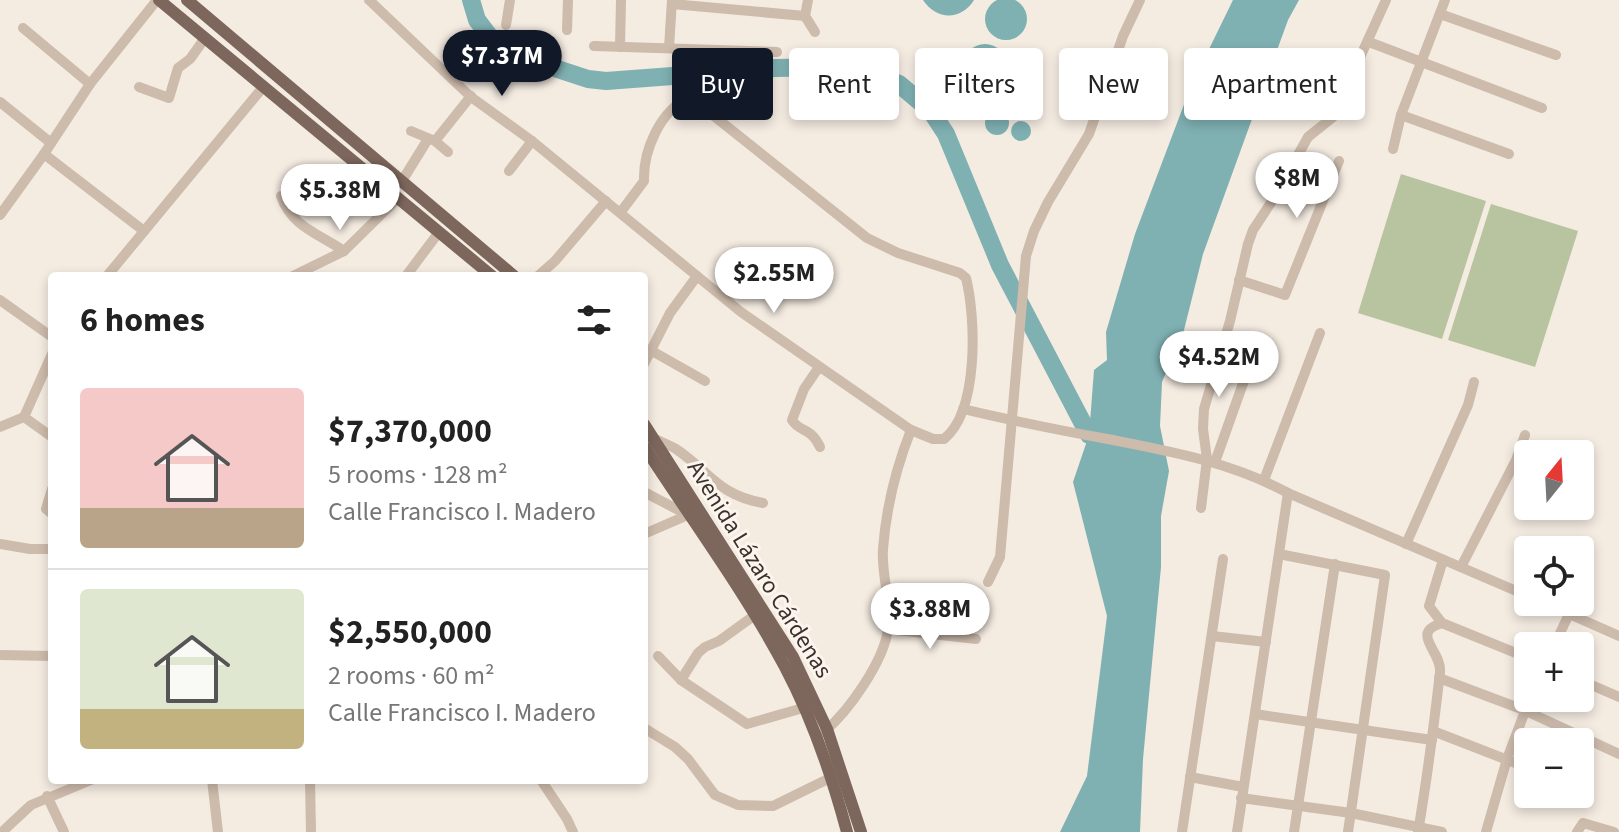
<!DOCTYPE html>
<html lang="en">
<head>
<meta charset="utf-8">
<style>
  :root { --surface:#fff; --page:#f2f2f2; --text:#222; --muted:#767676; --line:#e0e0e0; --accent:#111827 }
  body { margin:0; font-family:"Source Sans 3",sans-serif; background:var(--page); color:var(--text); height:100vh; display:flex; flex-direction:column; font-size:30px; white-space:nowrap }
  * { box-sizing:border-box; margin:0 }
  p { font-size:26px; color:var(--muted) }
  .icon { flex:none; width:44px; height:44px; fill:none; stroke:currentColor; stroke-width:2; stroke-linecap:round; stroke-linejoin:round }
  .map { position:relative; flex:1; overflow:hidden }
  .panel { position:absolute; left:48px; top:272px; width:600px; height:512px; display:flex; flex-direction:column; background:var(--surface); border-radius:8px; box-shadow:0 4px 12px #0003 }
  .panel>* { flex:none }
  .hud { position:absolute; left:672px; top:48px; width:760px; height:72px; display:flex; gap:16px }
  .needle { width:52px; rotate:18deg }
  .buttons { position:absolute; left:1514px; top:440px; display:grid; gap:16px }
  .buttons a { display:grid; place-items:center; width:80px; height:80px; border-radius:8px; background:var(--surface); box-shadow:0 4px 12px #0003; font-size:40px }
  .price { position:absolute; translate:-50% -68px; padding:0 18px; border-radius:28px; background:#fff; color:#222; font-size:26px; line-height:52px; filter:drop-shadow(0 2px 4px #0008) }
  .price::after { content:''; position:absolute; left:50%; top:48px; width:24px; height:18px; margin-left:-12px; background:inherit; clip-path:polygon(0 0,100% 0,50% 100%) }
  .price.selected { background:var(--accent); color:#fff }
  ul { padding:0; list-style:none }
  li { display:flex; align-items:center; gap:24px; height:200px; padding:0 32px }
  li+li { border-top:2px solid var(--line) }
  li span { display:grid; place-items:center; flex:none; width:224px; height:160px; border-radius:8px; color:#555 }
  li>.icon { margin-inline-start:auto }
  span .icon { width:96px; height:96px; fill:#fffc; stroke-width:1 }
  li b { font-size:34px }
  h2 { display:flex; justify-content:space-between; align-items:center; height:96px; padding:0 32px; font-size:34px }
  .tag { padding:0 28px; border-radius:8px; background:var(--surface); box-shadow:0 4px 12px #0003; font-size:28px; line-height:72px }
  .tag.selected { background:var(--accent); color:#fff }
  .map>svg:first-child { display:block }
  .grass { fill:#b8c4a0 }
  .water { fill:#7fb0b2 }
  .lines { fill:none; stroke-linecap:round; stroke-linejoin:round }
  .river { stroke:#7fb0b2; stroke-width:18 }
  .minor { stroke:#cdbbac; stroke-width:10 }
  .major { stroke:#7d675c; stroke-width:12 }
  .labels { text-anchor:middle; stroke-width:6; stroke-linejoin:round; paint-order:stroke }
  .street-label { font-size:24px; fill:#3b302b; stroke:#fbf5ee }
</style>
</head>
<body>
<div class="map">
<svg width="1619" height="832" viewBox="0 0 1619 832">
  <rect width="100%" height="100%" fill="#f4ebe1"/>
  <g class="grass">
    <polygon points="1401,174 1486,201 1442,339 1358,313"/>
    <polygon points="1491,204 1578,231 1535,367 1448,340"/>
  </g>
  <g class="water">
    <circle cx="1006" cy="19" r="21"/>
    <path d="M923 0H974C961 21 936 20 923 0Z"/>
    <polygon points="1233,0 1299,0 1288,20 1203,254 1184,330 1162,382 1160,426 1169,471 1161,516 1161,567 1143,759 1140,832 1060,832 1087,776 1107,616 1073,482 1089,435 1094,370 1107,360 1106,332 1135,234 1191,86"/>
    <circle cx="985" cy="66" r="22"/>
    <circle cx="997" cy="123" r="12"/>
    <circle cx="1021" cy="131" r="10"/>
  </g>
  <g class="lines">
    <polyline class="river" points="471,0 477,20 493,41 524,58 588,79 606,81 686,75 712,69 832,67 872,72 899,84 931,111 946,134 1000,265 1089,435"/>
    <g class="minor">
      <path d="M369 0 471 97 532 141 741 312 911 430 933 439H944C979 411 976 318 966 278L960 273 898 253 867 238 690 97C660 110 643 151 644 181L620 213"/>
      <polyline points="808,0 805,16 815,32"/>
      <polyline points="672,4 805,16"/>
      <polyline points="1440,14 1556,55"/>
      <polyline points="506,25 510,0"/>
      <polyline points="23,28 90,84"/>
      <polyline points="567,30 568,0"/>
      <polyline points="1369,42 1542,108"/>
      <polyline points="594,46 777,52"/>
      <polyline points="620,47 621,0"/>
      <polyline points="669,48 672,0"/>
      <polyline points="139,87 169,98 178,68 190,59 205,38"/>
      <polyline points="0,102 51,143"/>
      <polyline points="1401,115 1509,154"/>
      <polyline points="411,131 435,141 448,152"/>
      <polyline points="435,141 471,96"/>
      <polyline points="1393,149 1401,115 1445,0"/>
      <polyline points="44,154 144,231"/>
      <polyline points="509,171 532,141"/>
      <polyline points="402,181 428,139"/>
      <path d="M281 196C292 227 318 233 344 251"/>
      <polyline points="0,215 44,154 90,84 157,0"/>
      <polyline points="107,276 264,86"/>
      <polyline points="293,276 344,251 398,198"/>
      <polyline points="406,276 439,232"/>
      <polyline points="538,276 555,261 606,201"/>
      <polyline points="1239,280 1285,295 1339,161"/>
      <polyline points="0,300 52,337"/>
      <polyline points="652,351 705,381"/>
      <polyline points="644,364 670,313 697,276"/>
      <path d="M819 367 804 389 792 420C800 433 810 426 820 447"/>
      <path d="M963 409C1013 421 1063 431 1113 440 1174 452 1233 463 1288 493L1528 596"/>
      <polyline points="24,417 52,437"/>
      <polyline points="0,427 24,417 52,354"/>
      <path d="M653 438C661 442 669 445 676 449 710 472 718 495 763 503"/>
      <polyline points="1215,462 1256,347"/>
      <polyline points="1264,480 1320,333"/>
      <polyline points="52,489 46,509 52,514"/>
      <polyline points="644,492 688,515"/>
      <polyline points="1201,508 1207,459 1203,429 1204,409 1230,321 1248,244 1253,230 1274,198 1308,137 1333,117 1386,0"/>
      <polyline points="644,534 688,515"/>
      <polyline points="0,544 30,549 52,549"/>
      <polyline points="1406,544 1468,405 1474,382"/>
      <polyline points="1279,554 1385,575 1348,832"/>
      <polyline points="1443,560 1429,606 1442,623 1528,658"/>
      <polyline points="1461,567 1516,460 1525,435"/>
      <polyline points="988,582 1000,557 1026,256 1034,231 1048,202 1089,134 1123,36 1140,0"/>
      <polyline points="1542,602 1619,636"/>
      <polyline points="888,629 976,639"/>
      <polyline points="1212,636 1266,642"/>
      <polyline points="1554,646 1569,614"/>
      <polyline points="0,655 52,656"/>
      <polyline points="658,656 681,680 747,724 803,708"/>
      <polyline points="1439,678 1524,710 1619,754"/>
      <polyline points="681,680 698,653 705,647 719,641 755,615"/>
      <polyline points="1580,680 1619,697"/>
      <polyline points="1255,714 1432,740"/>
      <polyline points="644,728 675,747 688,759 715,795 738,805 773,806 830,778"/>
      <polyline points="1433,731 1528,768"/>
      <path d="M824 732C849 711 884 661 888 629 892 603 881 575 883 549 886 509 896 468 911 430"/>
      <polyline points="1190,777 1243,787"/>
      <polyline points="212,780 218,832"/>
      <polyline points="310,780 311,832"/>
      <polyline points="541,780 567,819 573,832"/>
      <polyline points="47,796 64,832"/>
      <polyline points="1241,798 1351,813 1442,832"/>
      <polyline points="2,832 31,805 91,780"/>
      <polyline points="1182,832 1223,559"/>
      <polyline points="1237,832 1288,493"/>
      <polyline points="1294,832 1335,564"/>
      <path d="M1418 832C1427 779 1434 725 1440 672 1442 651 1409 633 1442 623"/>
      <polyline points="1486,832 1507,759 1530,698"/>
      <polyline points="1577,832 1583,823 1614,832"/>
    </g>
    <g class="major">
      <polyline points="159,0 492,276"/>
      <polyline points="187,0 514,276"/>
      <polyline points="644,424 793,657 827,729 861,832"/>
      <path d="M644 446C691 519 744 590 785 667 812 718 832 776 847 832"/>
    </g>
  </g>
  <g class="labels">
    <g class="street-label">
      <text transform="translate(760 569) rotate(58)" y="8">Avenida Lázaro Cárdenas</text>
    </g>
  </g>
</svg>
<div class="buttons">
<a><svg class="needle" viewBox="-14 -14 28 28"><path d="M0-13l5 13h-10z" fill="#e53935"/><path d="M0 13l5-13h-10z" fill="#767676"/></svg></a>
<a><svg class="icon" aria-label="locate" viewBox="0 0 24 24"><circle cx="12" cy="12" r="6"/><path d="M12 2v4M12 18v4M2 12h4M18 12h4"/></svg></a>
<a>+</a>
<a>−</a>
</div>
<b class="price selected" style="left:502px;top:98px">$7.37M</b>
<b class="price" style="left:1297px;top:220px">$8M</b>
<b class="price" style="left:340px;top:232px">$5.38M</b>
<b class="price" style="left:774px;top:315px">$2.55M</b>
<b class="price" style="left:1219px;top:399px">$4.52M</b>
<b class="price" style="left:930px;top:651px">$3.88M</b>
<div class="hud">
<a class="tag selected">Buy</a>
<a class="tag">Rent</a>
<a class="tag">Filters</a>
<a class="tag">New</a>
<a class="tag">Apartment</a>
</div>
<section class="panel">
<h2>6 homes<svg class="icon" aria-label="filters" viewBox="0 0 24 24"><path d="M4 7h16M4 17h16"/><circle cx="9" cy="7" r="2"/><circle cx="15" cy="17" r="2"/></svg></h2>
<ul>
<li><span style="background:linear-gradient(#f6c9c9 75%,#b9a48a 0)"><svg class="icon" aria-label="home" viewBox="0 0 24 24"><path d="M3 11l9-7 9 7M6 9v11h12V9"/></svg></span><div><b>$7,370,000</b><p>5 rooms · 128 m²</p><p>Calle Francisco I. Madero</p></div></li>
<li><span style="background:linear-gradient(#dfe7d0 75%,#c2b280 0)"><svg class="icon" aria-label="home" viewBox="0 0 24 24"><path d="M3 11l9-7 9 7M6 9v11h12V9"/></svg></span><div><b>$2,550,000</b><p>2 rooms · 60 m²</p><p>Calle Francisco I. Madero</p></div></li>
</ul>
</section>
</div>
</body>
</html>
